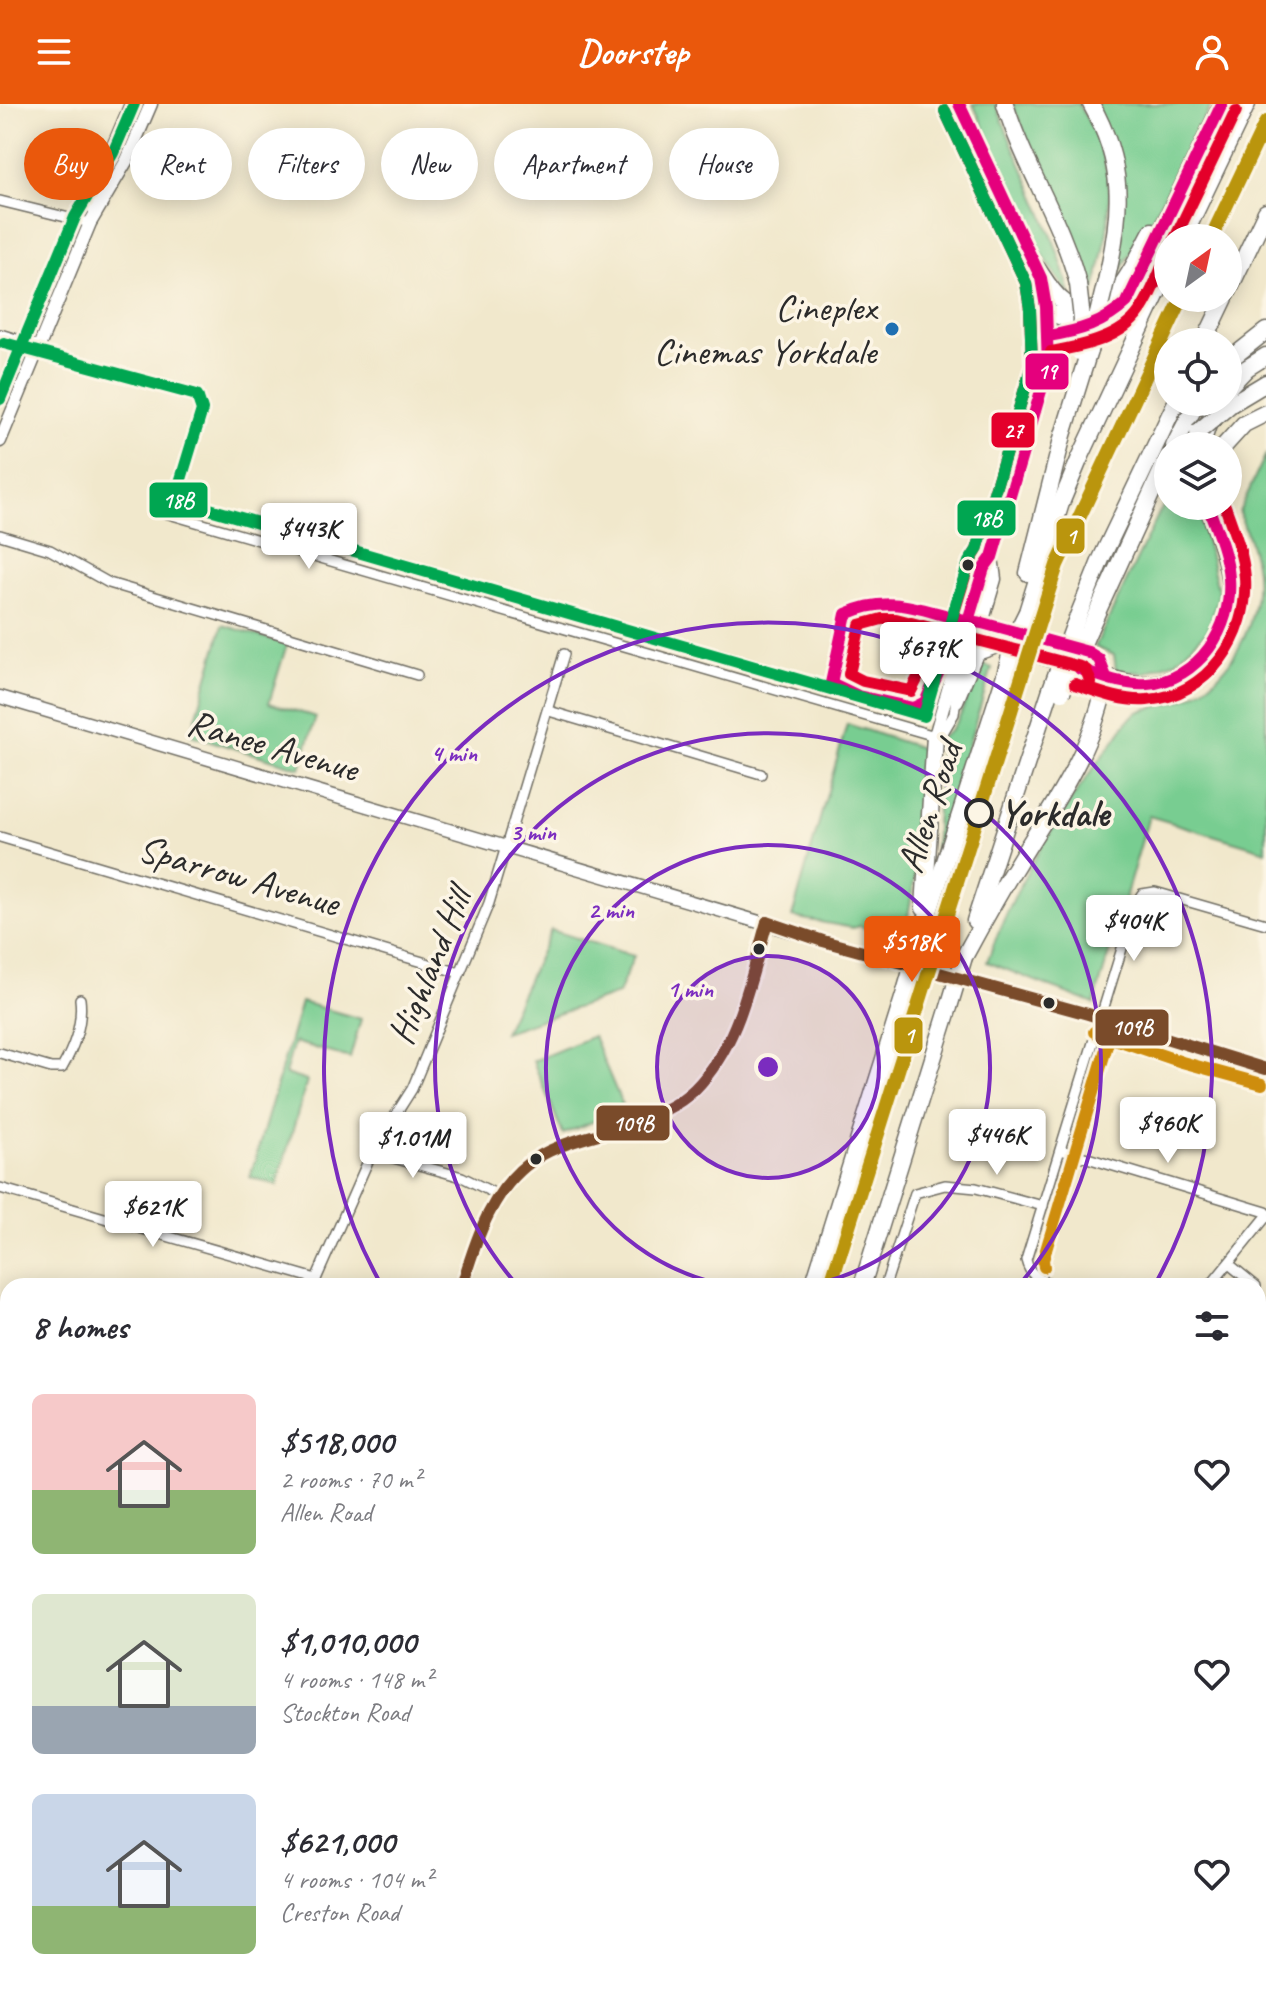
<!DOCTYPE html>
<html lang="en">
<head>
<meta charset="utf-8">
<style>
  :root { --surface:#fff; --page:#f2f2f3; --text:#2b2b33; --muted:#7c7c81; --accent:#ea580c }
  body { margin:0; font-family:Caveat,sans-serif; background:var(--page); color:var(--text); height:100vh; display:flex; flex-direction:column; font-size:30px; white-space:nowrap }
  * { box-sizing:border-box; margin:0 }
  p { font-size:26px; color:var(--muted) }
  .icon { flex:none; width:44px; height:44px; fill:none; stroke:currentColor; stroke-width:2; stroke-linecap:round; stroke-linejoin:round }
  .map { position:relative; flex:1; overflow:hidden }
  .drawer { position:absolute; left:0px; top:1174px; width:1266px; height:714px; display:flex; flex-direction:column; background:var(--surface); border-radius:24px 24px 0 0; box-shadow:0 4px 20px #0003 }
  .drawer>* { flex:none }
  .top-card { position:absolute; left:24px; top:24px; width:800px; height:72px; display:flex; gap:16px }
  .needle { width:52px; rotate:33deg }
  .fabs { position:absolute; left:1154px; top:120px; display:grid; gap:16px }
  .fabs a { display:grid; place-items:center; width:88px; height:88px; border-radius:50%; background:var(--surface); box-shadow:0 4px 20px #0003; font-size:40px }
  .price { position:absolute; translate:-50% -68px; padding:0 18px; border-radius:8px; background:#fff; color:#222; font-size:26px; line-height:52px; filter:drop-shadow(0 2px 4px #0008) }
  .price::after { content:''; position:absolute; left:50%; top:48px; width:24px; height:18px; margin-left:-12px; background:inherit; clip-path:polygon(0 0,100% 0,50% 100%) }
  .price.current { background:var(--accent); color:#fff }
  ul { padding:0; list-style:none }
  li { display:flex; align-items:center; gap:24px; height:200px; padding:0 32px }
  li span { display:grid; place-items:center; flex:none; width:224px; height:160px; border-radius:12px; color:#555 }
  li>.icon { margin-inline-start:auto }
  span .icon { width:96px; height:96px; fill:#fffc; stroke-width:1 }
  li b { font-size:34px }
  h2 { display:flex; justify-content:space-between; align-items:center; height:96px; padding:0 32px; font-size:34px }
  .pill { padding:0 28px; border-radius:36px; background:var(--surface); box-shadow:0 4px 20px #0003; font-size:28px; line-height:72px }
  .pill.current { background:var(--accent); color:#fff }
  header { display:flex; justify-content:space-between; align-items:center; height:104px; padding:0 32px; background:var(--accent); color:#fff; font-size:36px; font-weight:800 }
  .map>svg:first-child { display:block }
  .green { fill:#78cd91; stroke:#527c5e; stroke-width:2 }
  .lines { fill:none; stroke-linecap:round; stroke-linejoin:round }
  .street-casing { stroke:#706d63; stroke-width:12 }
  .secondary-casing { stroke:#706d63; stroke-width:15 }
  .highway-casing { stroke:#706d63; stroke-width:19 }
  .street { stroke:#fff; stroke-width:9 }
  .secondary { stroke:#fff; stroke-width:12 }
  .highway { stroke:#fff; stroke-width:16 }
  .highway-bridge-casing { stroke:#706d63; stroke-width:19; stroke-linecap:butt }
  .highway-bridge { stroke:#fff; stroke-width:16 }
  .bus-1-casing { stroke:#fcf5e5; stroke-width:18 }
  .bus-2-casing { stroke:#fcf5e5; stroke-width:18 }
  .bus-3-casing { stroke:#fcf5e5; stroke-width:18 }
  .bus-4-casing { stroke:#fcf5e5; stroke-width:18 }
  .bus-5-casing { stroke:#fcf5e5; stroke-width:18 }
  .bus-1 { stroke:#e5007d; stroke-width:12 }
  .bus-2 { stroke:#e4002b; stroke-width:12 }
  .bus-3 { stroke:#00a651; stroke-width:12 }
  .bus-4 { stroke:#7a4b2a; stroke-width:12 }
  .bus-5 { stroke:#ce8d09; stroke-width:12 }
  .metro-1-casing { stroke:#fcf5e5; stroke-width:20 }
  .metro-1 { stroke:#ba950d; stroke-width:14 }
  .ring { fill:none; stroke:#7b2cbf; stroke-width:4 }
  .poi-dot { fill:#1f6fb2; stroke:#fcf5e5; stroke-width:3 }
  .bus-dot { fill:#2b2b2b; stroke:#fcf5e5; stroke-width:3 }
  .stop-dot { fill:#fcf5e5; stroke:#2b2b2b; stroke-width:4 }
  .labels { text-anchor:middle; stroke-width:7; stroke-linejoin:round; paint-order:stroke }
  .poi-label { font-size:38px; fill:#2b2b2b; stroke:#fcf5e5; text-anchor:end }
  .street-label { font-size:38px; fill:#2b2b2b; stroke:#fcf5e5 }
  .stop-label { font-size:38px; font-weight:bold; fill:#2b2b2b; stroke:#fcf5e5; text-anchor:start }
  .centre { fill:#7b2cbf; stroke:#fcf5e5; stroke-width:4 }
  .ring-label { font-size:24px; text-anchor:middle; font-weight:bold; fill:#7b2cbf; stroke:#fcf5e5; stroke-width:7; stroke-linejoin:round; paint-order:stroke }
  .line-badge { stroke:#fcf5e5; stroke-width:3 }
  .badge-label { font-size:22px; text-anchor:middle; font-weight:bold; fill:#fff }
</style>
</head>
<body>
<header><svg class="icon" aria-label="menu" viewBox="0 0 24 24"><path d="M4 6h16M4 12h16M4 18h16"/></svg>Doorstep<svg class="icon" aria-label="person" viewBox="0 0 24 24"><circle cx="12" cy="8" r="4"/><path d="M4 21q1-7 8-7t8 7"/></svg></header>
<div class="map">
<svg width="1266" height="1887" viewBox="0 0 1266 1887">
  <rect width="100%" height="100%" fill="#fcf5e5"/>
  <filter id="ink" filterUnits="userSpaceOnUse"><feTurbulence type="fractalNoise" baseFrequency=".0125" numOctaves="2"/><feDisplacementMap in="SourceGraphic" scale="16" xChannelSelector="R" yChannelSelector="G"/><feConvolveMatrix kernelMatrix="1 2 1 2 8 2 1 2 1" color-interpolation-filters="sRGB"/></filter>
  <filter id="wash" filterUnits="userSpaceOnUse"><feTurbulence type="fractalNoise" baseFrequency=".006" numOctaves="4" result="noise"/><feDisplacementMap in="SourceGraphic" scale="32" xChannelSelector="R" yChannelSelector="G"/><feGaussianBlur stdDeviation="1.8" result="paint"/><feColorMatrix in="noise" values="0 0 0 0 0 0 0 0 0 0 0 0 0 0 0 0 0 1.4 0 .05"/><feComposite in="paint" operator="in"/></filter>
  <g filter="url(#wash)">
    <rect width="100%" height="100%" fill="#f1e8cc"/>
    <g class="green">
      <path d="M973 0H996C1020 65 1056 126 1071 194L1041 148Z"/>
      <path d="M1012 0H1078C1121 65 1112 115 1095 186L1086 191 1065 119Z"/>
      <polygon points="1097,0 1212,0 1140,138 1128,153 1109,190 1123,127"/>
      <path d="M1266 350V747L1149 712 1094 900 987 858C1015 778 1062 704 1114 637 1120 629 1128 614 1136 609 1148 602 1173 601 1189 593 1237 568 1265 508 1254 454 1251 439 1244 423 1239 408Z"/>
      <polygon points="1168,396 1168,402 1198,402 1219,490 1208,526 1176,557 1144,569 1116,566 1114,551 1095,543 1159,409"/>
      <polygon points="223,521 287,540 269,599 316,613 300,664 191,631"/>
      <path d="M977 559 992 564 935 750 940 634C965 619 968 586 977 559Z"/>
      <polygon points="847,620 924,645 922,733 904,835 859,822 853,824 792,813"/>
      <polygon points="551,826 634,852 618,890 504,928"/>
      <polygon points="301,898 361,915 350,954 294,938 285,970 307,977 277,1081 250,1073"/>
      <polygon points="593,932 624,1005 563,1030 533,957"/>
      <polygon points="1085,1880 1112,1880 1135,1887 1083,1887"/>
    </g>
  </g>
  <g filter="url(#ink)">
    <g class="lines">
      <g class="street-casing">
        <g id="street">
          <polyline points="0,97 90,119"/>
          <polyline points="0,230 39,242"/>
          <polyline points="155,406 935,632 944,627 954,610 958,578 967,543 967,530"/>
          <polyline points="0,431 50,446 109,479 417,571"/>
          <polyline points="549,607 761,670"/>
          <polyline points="0,733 460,869"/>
          <path d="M0 949 51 964H62C74 943 83 919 80 895"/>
          <polyline points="1061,1046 1266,1108"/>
          <polyline points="372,1048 462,1073 498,1091"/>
          <polyline points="0,1084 316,1175"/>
          <polyline points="1229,1160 1256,1182"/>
          <polyline points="313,1182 372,1048 412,985 489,799 564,550"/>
          <path d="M462 1182C475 1136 494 1078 538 1053 564 1039 597 1032 625 1022 650 1013 675 1004 695 985 740 941 749 876 767 818"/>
          <polyline points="885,1182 915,1089 945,1081 976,1084 1043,1102"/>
          <path d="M1058 1182C1042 1177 1030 1174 1026 1156L1136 799 1142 790 1155 788 1266 820"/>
          <polyline points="1210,1182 1266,1113"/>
          <polyline points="0,1243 8,1246"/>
          <polyline points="1258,1339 1266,1346"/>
          <polyline points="0,1445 8,1426"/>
          <polyline points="0,1470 8,1473"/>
          <polyline points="1258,1586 1266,1590"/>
          <polyline points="1258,1651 1266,1639"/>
          <polyline points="1258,1742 1266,1757"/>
          <polyline points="1184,1880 1207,1887"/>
          <polyline points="828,1887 829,1880"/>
          <polyline points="842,1887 844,1880"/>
        </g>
      </g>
      <g class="secondary-casing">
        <g id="secondary">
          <polyline points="94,105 110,50 131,0"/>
          <polyline points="0,337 90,119 127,56 151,0"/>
          <polyline points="967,519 982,519 1088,548 1099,555 1106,573"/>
          <polyline points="967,519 978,532 1000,542 1106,573"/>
          <polyline points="982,519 995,475 992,453"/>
          <polyline points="0,593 823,837 1088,910 1266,965"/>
          <polyline points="957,597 977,550 1000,542"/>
          <polyline points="935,632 973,498 984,464 992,453 1048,263 1046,203 1041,174 959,0"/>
          <polyline points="0,1843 8,1845"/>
          <polyline points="119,1880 146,1887"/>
        </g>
      </g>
      <g class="highway-casing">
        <g id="highway">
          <path d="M1005 0C1024 62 1062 117 1078 180"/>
          <path d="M1091 0C1125 60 1122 108 1107 173"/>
          <polyline points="1183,134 1247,0"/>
          <path d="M1037 164C1045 176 1052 189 1064 198 1107 232 1136 155 1152 127"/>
          <polyline points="1228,188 1266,108"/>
          <polyline points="1047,207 1087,223"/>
          <path d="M1048 232C1083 226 1102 224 1127 198L1222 0"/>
          <polyline points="1204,238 1225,194"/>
          <polyline points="1228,257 1266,227"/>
          <polyline points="1228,284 1247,264 1266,252"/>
          <polyline points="1231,300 1266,279"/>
          <polyline points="1174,342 1197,298"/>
          <polyline points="1201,342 1212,309 1218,298"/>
          <polyline points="1224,342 1244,320 1266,309"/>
          <polyline points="1028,469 1063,331 1089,247"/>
          <polyline points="1027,508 1061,399 1079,356 1168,166"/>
          <polyline points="1074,522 1101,455 1176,298"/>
          <polyline points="1089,526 1168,353"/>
          <polyline points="924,804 935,632"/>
          <polyline points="975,817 1051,585"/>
          <polyline points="923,826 1005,571"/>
          <path d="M964 853C981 822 997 792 1016 762 1051 704 1096 642 1106 573 1120 577 1134 581 1149 580 1192 577 1228 534 1230 492 1231 461 1217 431 1208 402"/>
          <polyline points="813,1182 905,888"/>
          <polyline points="862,1182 949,903"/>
          <polyline points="547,1887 552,1880"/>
          <polyline points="588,1887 590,1880"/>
          <polyline points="641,1887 644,1880"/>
          <polyline points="665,1887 666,1880"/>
        </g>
      </g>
      <use href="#street" class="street"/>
      <use href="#secondary" class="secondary"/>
      <use href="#highway" class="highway"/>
      <g class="highway-bridge-casing">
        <g id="highway-bridge">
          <polyline points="1078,180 1082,215 1079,248"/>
          <polyline points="1089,247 1107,173"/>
          <polyline points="1198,328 1231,300"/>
          <polyline points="1005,571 1015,532 1027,508"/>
          <polyline points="1051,585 1074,522"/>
          <polyline points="1062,588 1089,526"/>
          <polyline points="905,888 923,826"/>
          <polyline points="949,903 964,853"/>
        </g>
      </g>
      <use href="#highway-bridge" class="highway-bridge"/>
      <g class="bus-1-casing">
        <g id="bus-1">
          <polyline points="959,0 1041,174 1046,203 1048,263 992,453 984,464 961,540"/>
          <path d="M1048 232C1079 227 1104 220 1127 198L1222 0"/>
          <path d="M958 549 940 565 925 598 913 604 858 592 831 579 846 510C899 486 930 513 982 519L1088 548 1099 555 1106 573"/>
          <path d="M1080 565C1101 572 1124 582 1147 580 1199 576 1233 524 1229 474 1227 449 1216 425 1208 402"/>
        </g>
      </g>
      <g class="bus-2-casing">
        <g id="bus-2">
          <polyline points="945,7 1026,179 1030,205 1032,261 977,446 969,459 946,535"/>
          <polyline points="1175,134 1236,7"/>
          <path d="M1051 248C1082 242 1121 235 1140 207 1152 190 1159 168 1168 150"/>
          <polyline points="947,537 927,556 911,587 863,577 849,570 860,521 882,515 896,515 1081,563 1086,566 1091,579"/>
          <path d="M1075 580C1098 588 1123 598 1147 596 1208 592 1249 532 1245 474 1243 449 1233 425 1225 402"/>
        </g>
      </g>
      <g class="bus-3-casing">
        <g id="bus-3">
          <polyline points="4,239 197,291 202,306 175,395 924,612 958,493 969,458 977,446 1032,261 1030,205 1026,179 945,7"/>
          <polyline points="0,295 75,113 113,49 134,0"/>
        </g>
      </g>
      <g class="bus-4-casing">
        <g id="bus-4">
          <polyline points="767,818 823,837 1088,910 1266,965"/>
          <path d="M462 1182C476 1135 493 1080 538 1053 564 1037 596 1032 625 1022 649 1013 676 1004 695 985 739 941 750 876 767 818"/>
        </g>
      </g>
      <g class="bus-5-casing">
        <g id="bus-5">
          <polyline points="1094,928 1182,958 1262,980"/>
          <polyline points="1044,1163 1043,1156 1114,918"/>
        </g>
      </g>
      <use href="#bus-1" class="bus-1"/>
      <use href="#bus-2" class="bus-2"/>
      <use href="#bus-3" class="bus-3"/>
      <use href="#bus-4" class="bus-4"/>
      <use href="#bus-5" class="bus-5"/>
      <g class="metro-1-casing">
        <g id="metro-1">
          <polyline points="1211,134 1266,18"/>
          <polyline points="830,1182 1057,461 1182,194"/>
        </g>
      </g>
      <use href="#metro-1" class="metro-1"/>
    </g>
  </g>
  <circle cx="768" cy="963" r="111" fill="#7b2cbf" fill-opacity=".12"/>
  <g class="ring">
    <circle cx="768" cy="963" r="111"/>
    <path d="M731 1182A222 222 0 1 1 805 1182"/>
    <path d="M517 1181A333 333 0 1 1 1019 1181"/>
    <path d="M382 1182A444 444 0 1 1 1154 1182"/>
  </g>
  <circle class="poi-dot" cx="892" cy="225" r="8"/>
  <g class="bus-dot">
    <circle cx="968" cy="461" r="7"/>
    <circle cx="759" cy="845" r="7"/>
    <circle cx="1049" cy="899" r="7"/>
    <circle cx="536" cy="1055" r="7"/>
  </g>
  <circle class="stop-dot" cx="979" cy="709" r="13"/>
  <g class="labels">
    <g class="poi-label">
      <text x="876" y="216">Cineplex<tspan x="876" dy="44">Cinemas Yorkdale</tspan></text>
    </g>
    <g class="street-label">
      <text transform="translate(273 641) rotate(16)" y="13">Ranee Avenue</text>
      <text transform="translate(929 703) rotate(-72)" y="13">Allen Road</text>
      <text transform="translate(239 771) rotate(16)" y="13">Sparrow Avenue</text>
      <text transform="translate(429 862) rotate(-68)" y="13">Highland Hill</text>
    </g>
    <g class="stop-label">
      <text x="1000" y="722">Yorkdale</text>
    </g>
  </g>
  <circle cx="768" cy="963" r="12" class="centre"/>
  <g class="ring-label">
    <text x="454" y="657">4 min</text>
    <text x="533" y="736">3 min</text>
    <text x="611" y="814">2 min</text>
    <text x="690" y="893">1 min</text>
  </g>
  <g class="line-badge">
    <rect x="1024" y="248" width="46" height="39" rx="8" fill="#e5007d"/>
    <rect x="990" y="307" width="46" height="38" rx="8" fill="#e4002b"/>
    <rect x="148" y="377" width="61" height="38" rx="8" fill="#00a651"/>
    <rect x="956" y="395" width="61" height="38" rx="8" fill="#00a651"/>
    <rect x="1055" y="413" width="31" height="38" rx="8" fill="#ba950d"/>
    <rect x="1094" y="904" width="76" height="39" rx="8" fill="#7a4b2a"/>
    <rect x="893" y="912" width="31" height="39" rx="8" fill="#ba950d"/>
    <rect x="595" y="1000" width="76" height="38" rx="8" fill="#7a4b2a"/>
  </g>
  <g class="badge-label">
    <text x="1047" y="275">19</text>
    <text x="1013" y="334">27</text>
    <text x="178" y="404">18B</text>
    <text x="986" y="422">18B</text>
    <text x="1071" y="440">1</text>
    <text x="1132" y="931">109B</text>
    <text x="909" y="939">1</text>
    <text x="633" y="1027">109B</text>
  </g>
</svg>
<div class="fabs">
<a><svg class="needle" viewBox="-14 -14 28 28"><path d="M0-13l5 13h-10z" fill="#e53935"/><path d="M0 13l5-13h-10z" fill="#7c7c81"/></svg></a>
<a><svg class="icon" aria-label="locate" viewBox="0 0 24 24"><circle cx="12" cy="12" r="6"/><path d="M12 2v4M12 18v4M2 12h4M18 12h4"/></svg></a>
<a><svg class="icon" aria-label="layers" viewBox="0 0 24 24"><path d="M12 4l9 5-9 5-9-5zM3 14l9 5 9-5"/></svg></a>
</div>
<b class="price" style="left:309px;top:467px">$443K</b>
<b class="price" style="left:928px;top:586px">$679K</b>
<b class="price" style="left:1134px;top:859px">$404K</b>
<b class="price current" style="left:912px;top:880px">$518K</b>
<b class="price" style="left:1168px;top:1061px">$960K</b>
<b class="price" style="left:997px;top:1073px">$446K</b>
<b class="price" style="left:413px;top:1076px">$1.01M</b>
<b class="price" style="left:153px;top:1145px">$621K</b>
<div class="top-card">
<a class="pill current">Buy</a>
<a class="pill">Rent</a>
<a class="pill">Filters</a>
<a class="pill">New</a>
<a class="pill">Apartment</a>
<a class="pill">House</a>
</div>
<section class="drawer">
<h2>8 homes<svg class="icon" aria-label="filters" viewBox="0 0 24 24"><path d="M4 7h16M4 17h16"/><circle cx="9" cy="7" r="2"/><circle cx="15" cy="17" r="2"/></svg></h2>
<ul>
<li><span style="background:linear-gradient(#f6c9c9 60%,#8fb573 0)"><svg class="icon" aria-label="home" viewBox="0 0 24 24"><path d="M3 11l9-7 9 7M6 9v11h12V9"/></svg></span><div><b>$518,000</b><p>2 rooms · 70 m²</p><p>Allen Road</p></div><svg class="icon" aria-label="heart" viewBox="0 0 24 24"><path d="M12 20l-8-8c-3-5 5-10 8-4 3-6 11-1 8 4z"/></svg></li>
<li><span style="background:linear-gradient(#dfe7d0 70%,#9aa5b1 0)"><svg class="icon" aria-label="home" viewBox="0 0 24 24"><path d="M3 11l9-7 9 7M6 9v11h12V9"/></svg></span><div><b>$1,010,000</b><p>4 rooms · 148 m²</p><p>Stockton Road</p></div><svg class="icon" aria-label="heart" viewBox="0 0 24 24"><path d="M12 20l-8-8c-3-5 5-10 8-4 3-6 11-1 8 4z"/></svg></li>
<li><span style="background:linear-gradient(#c9d6e8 70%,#8fb573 0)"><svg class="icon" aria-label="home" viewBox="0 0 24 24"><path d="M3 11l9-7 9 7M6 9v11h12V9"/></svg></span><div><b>$621,000</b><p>4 rooms · 104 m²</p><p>Creston Road</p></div><svg class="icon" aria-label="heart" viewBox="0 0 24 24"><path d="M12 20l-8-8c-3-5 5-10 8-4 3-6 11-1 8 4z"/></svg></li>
</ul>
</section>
</div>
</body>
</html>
